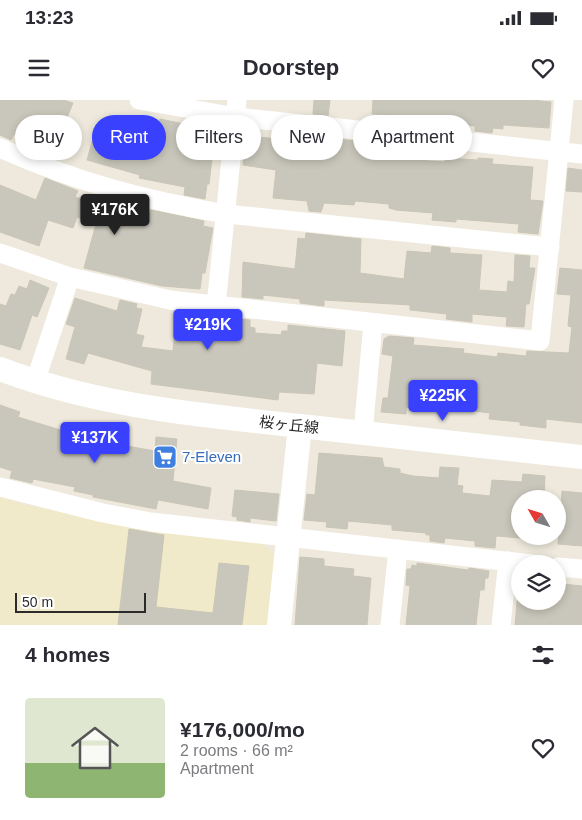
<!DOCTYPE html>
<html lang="en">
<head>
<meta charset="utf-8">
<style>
  :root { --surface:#fff; --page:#f7f7f7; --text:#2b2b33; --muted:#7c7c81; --line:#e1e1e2; --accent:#3941ff }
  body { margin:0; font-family:Arial,"Noto Sans JP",sans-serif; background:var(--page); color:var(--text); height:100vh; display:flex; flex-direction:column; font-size:19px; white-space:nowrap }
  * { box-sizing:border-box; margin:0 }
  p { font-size:16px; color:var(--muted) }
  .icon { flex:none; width:28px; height:28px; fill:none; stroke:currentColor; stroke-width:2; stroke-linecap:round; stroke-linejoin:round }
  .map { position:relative; height:525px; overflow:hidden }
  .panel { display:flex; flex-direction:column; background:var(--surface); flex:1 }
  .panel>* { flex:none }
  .banner { position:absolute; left:15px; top:15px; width:552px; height:45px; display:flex; gap:10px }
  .needle { width:32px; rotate:309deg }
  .buttons { position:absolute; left:511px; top:390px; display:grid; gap:10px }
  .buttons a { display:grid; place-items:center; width:55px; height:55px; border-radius:50%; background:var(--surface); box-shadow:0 2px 8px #0003; font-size:25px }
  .scale { position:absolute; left:15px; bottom:12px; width:131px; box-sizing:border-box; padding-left:5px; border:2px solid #2b2b2b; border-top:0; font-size:14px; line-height:18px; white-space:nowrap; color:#2b2b2b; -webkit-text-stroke:4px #fff; paint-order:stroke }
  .price { position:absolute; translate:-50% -42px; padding:0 11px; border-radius:5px; background:var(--accent); color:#fff; font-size:16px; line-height:32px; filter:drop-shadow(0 1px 2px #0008) }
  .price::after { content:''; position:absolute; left:50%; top:30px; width:15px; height:11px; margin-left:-8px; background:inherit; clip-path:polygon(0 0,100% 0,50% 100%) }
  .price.on { background:#222; color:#fff }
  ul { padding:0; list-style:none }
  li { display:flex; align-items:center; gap:15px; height:125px; padding:0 25px }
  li+li { border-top:1px solid var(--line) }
  li span { display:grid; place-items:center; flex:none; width:140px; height:100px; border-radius:5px; color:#555 }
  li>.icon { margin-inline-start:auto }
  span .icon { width:60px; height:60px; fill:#fffc; stroke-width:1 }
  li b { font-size:21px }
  h2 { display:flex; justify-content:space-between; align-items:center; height:60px; padding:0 25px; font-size:21px }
  .pill { padding:0 18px; border-radius:22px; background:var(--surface); box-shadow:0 2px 8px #0003; font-size:18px; line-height:45px }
  .pill.on { background:var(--accent); color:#fff }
  .status { display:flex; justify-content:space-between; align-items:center; height:35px; padding:0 25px; background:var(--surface); direction:ltr }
  .status svg { height:14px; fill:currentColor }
  header { display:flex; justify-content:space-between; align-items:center; height:65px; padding:0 25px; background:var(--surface); font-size:22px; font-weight:800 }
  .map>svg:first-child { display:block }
  .education { fill:#f1eaca }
  .building { fill:#c9c7bb; stroke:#cac6b6 }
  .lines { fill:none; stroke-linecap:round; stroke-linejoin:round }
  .minor { stroke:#fff; stroke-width:19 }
  .tertiary { stroke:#fff; stroke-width:24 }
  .labels { text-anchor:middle; stroke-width:4; stroke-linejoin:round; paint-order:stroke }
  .street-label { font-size:15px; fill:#2b2b2b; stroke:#fff }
  .shop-label { font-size:15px; fill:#366cbe; stroke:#fff; text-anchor:start }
</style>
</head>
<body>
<div class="status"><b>13:23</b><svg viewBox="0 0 49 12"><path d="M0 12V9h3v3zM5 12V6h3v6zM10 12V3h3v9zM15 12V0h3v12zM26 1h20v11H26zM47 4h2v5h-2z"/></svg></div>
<header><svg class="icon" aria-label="menu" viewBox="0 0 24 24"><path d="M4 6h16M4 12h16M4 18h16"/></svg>Doorstep<svg class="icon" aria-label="heart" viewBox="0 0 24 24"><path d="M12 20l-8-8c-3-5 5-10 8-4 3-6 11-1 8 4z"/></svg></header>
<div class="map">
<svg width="582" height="525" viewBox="0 0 582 525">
  <rect width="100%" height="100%" fill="#eee9dc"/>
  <polygon class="education" points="0,396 23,404 144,430 261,442 275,455 267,525 0,525"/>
  <g class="building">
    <polygon points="0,0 63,0 73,3 64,25 70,27 59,53 14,34 11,40 0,35"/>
    <polygon points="314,0 330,0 328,16 313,14"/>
    <polygon points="373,0 532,0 551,2 549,28 503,25 503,29 493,28 492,33 475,31 475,26 415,21 416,19 400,18 401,16 372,14"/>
    <polygon points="160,19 194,26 194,23 216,25 209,84 207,84 205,99 184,95 185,87 139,78 140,75 87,60 94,35 152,52"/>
    <polygon points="246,36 290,40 290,38 311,39 311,36 355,41 354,48 416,53 415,60 445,62 445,58 478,60 478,58 493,59 492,64 533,67 530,100 543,101 538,134 518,132 519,124 456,119 456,122 432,120 433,113 396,110 389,108 389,104 355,101 354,105 324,103 321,112 309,111 307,101 273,98 276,70 243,65"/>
    <polygon points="568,68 582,70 582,92 566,91"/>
    <polygon points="45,78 78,91 75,97 120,110 119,114 147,120 151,110 204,121 203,126 213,128 205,173 202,173 200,189 162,186 84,168 96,124 77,117 73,128 48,120 39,146 0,132 0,85 36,100"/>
    <polygon points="306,133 361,139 360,173 404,179 407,151 431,153 432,146 450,148 450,153 482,155 479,190 507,192 508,181 514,182 515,155 530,156 529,168 535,168 529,204 526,204 524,227 506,226 507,217 472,214 472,222 446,219 447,214 410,210 410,205 324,200 324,206 300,203 300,199 263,195 263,199 242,197 243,162 295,169 298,138 305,139"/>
    <polygon points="560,168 582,170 582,323 546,319 546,328 520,325 520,322 489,319 490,313 434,306 434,310 406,307 406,314 381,312 383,298 388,298 393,256 382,254 384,239 389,236 414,238 413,245 464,249 463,253 497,257 498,253 526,256 527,251 569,253 572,227 568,226 571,195 557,194"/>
    <polygon points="30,180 49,188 37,217 32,215 20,250 0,244 0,204 6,206 11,194 15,195 19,186 27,189"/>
    <polygon points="75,198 117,211 120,200 137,204 136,208 142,209 136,234 144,236 141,247 173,251 176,214 250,220 250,227 255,228 255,233 281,235 282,231 288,231 288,225 345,231 342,266 317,263 314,294 279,292 278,300 151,284 152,271 88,253 84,264 66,259 75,227 66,224"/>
    <polygon points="0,305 20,312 18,317 70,333 71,331 108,342 109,327 129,329 127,346 155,351 156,337 177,339 173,381 211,388 208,409 158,400 156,409 93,397 93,395 74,391 75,387 33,379 32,383 10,378 12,371 0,367"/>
    <polygon points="319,353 382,358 384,367 400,369 400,373 413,376 439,378 440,367 459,368 457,385 463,386 462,393 490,396 492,380 522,382 523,374 545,376 544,399 520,399 520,438 496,436 495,448 475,446 475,441 445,438 444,443 430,441 430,435 426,435 426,433 392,430 392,425 348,421 347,429 326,427 327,422 304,420 307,394 315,395"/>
    <polygon points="235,390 279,394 276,421 250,418 250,422 237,420 237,417 232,416"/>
    <polygon points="562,391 582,393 582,446 558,444"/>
    <polygon points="129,429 164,435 156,507 213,513 219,463 249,466 242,525 118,525"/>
    <polygon points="300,457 324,459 324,466 354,469 353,476 371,478 367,525 295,525"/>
    <polygon points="417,463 468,470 469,468 489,471 488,478 485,478 484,490 480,490 476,525 406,525 410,486 406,485 407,469 411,469 412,465 417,466"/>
    <polygon points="563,484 582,486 582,525 515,525 517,501 561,501"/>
  </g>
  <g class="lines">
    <g class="minor">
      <polyline points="139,0 236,17 582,54"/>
      <path d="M0 48C76 82 144 100 226 114L550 147"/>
      <polyline points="0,153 70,177 170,200 540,241 564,0"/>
      <polyline points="216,206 237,0"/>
      <polyline points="35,282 70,177"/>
      <polyline points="363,333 373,223"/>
      <polyline points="0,387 103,413 151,422 532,464"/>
      <polyline points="558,467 582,469"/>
      <polyline points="390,525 398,449"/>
      <polyline points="501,525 508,461"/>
    </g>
    <g class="tertiary">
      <path d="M0 269C96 306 199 315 300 326 394 336 488 346 582 357"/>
      <polyline points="279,525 300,326"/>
    </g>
  </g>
  <defs>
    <g id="supermarket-square" transform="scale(1.25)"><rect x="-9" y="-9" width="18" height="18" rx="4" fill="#3f7fe0" stroke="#fff"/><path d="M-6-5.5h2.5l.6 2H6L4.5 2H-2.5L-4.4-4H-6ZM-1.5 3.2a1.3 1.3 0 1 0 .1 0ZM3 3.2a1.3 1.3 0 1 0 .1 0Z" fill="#fff"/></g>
  </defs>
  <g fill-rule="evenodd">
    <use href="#supermarket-square" x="165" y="357"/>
  </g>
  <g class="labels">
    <g class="street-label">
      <text transform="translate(289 325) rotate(6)" y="5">桜ヶ丘線</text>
    </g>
    <g class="shop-label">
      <text x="182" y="362">7-Eleven</text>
    </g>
  </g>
</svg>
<div class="buttons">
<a><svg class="needle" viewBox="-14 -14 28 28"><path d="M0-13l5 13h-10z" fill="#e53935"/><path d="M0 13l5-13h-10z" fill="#7c7c81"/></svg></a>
<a><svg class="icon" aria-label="layers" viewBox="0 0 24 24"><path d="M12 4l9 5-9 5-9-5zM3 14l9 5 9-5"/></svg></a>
</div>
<div class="scale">50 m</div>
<b class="price on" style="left:115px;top:136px">¥176K</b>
<b class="price" style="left:208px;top:251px">¥219K</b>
<b class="price" style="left:443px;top:322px">¥225K</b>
<b class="price" style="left:95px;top:364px">¥137K</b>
<div class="banner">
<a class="pill">Buy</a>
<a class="pill on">Rent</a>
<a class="pill">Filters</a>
<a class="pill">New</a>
<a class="pill">Apartment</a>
</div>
</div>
<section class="panel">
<h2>4 homes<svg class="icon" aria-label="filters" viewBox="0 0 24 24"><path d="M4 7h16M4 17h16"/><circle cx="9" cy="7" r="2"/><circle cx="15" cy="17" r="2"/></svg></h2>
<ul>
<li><span style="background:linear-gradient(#dfe7d0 65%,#8fb573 0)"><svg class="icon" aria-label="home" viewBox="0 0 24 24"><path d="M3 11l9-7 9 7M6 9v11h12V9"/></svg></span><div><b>¥176,000/mo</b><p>2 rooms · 66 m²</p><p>Apartment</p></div><svg class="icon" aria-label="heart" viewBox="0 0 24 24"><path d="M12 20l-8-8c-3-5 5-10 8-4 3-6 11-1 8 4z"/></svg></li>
</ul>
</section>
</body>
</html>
